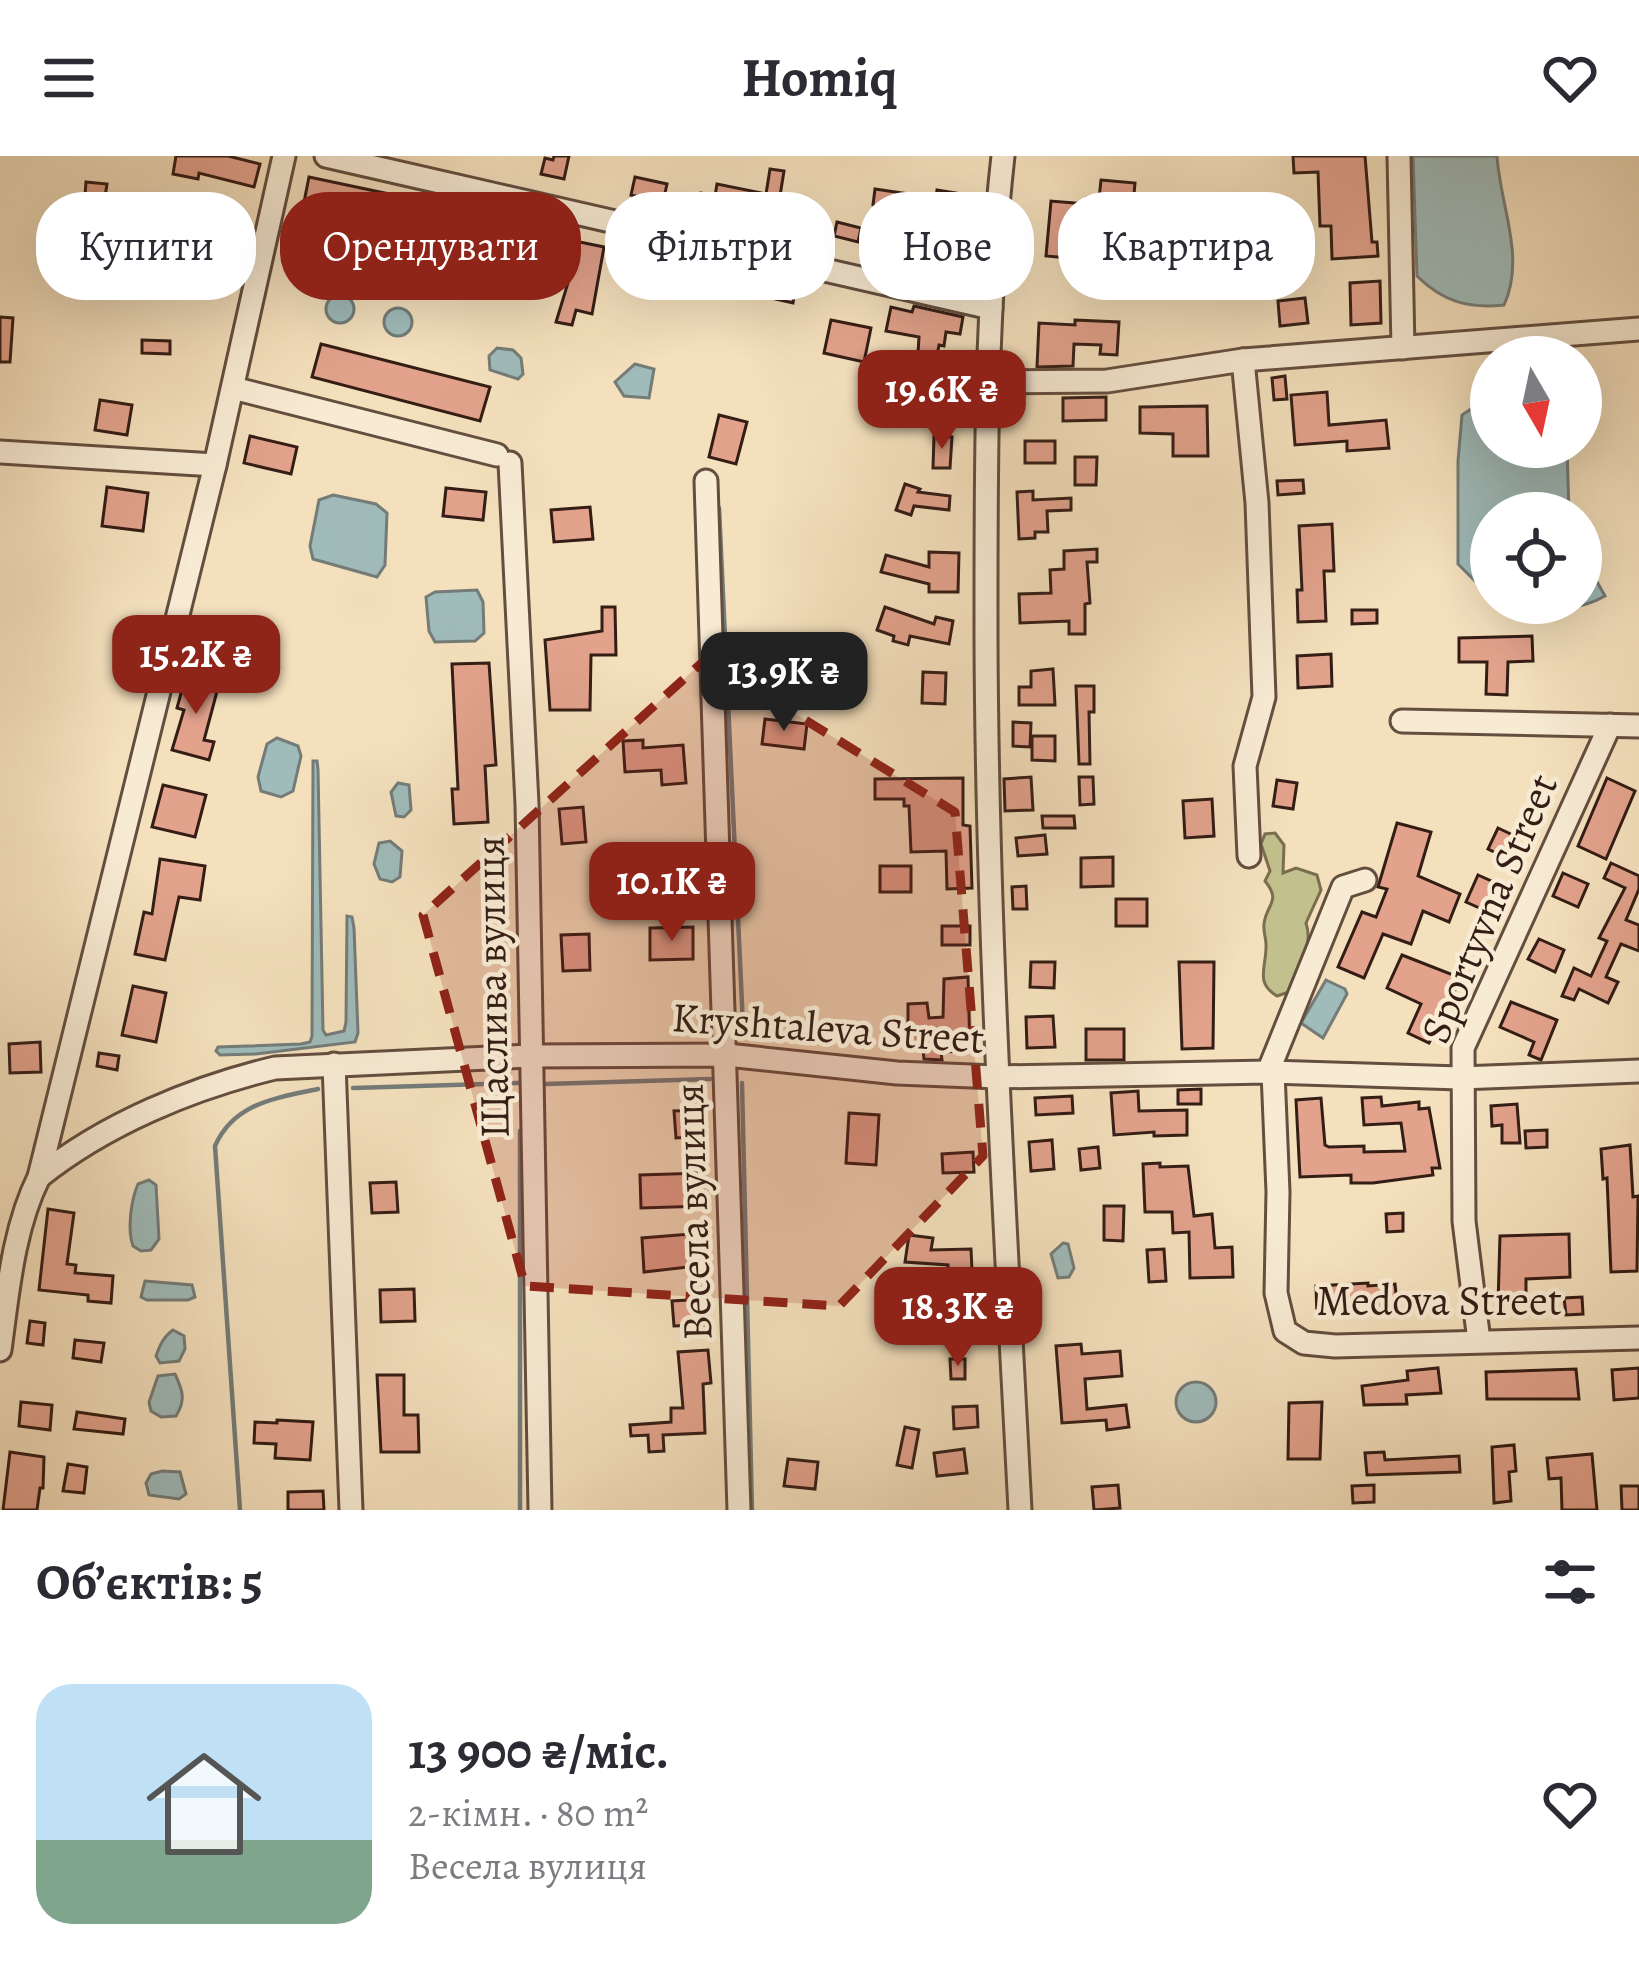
<!DOCTYPE html>
<html lang="uk">
<head>
<meta charset="utf-8">
<style>
  :root { --surface:#fff; --page:#f7f7f7; --text:#2b2b33; --muted:#7c7c81; --accent:#8f2418 }
  body { margin:0; font-family:Alegreya,serif; background:var(--page); color:var(--text); height:100vh; display:flex; flex-direction:column; font-size:45px; white-space:nowrap }
  * { box-sizing:border-box; margin:0 }
  p { font-size:39px; color:var(--muted) }
  .icon { flex:none; width:66px; height:66px; fill:none; stroke:currentColor; stroke-width:2; stroke-linecap:round; stroke-linejoin:round }
  .map { position:relative; height:1354px; overflow:hidden }
  .drawer { display:flex; flex-direction:column; background:var(--surface); flex:1 }
  .drawer>* { flex:none }
  .top-card { position:absolute; left:36px; top:36px; width:1569px; height:108px; display:flex; gap:24px }
  .needle { width:78px; rotate:171deg }
  .buttons { position:absolute; left:1470px; top:180px; display:grid; gap:24px }
  .buttons a { display:grid; place-items:center; width:132px; height:132px; border-radius:50%; background:var(--surface); box-shadow:0 12px 48px #0002; font-size:60px }
  .price { position:absolute; translate:-50% -102px; padding:0 27px; border-radius:24px; background:var(--accent); color:#fff; font-size:39px; line-height:78px; filter:drop-shadow(0 3px 6px #0008) }
  .price::after { content:''; position:absolute; left:50%; top:72px; width:36px; height:27px; margin-left:-18px; background:inherit; clip-path:polygon(0 0,100% 0,50% 100%) }
  .price.active { background:#222; color:#fff }
  ul { padding:0; list-style:none }
  li { display:flex; align-items:center; gap:36px; height:300px; padding:0 36px }
  li span { display:grid; place-items:center; flex:none; width:336px; height:240px; border-radius:36px; color:#555 }
  li>.icon { margin-inline-start:auto }
  span .icon { width:144px; height:144px; fill:#fffc; stroke-width:1 }
  li b { font-size:51px }
  h2 { display:flex; justify-content:space-between; align-items:center; height:144px; padding:0 36px; font-size:51px }
  .pill { padding:0 42px; border-radius:48px; background:var(--surface); box-shadow:0 12px 48px #0002; font-size:42px; line-height:108px }
  .pill.active { background:var(--accent); color:#fff }
  header { display:flex; justify-content:space-between; align-items:center; height:156px; padding:0 36px; background:var(--surface); font-size:54px; font-weight:600 }
  .map>svg:first-child { display:block }
  .green { fill:#c2c08c; stroke:#7b6e50; stroke-width:3 }
  .water { fill:#9fbbba; stroke:#747c78; stroke-width:3 }
  .lines { fill:none; stroke-linecap:round; stroke-linejoin:round }
  .stream { stroke:#747c78; stroke-width:4.5 }
  .building { fill:#e2a28c; stroke:#341d15; stroke-width:3 }
  .minor-casing { stroke:#644e3f; stroke-width:27 }
  .minor { stroke:#f8ebd4; stroke-width:21 }
  .marked { fill:#8f2418; fill-opacity:0.2; stroke:#8f2418; stroke-width:9; stroke-dasharray:24 15; stroke-linejoin:round }
  .labels { text-anchor:middle; stroke-width:9; stroke-linejoin:round; paint-order:stroke }
  .street-label { font-size:42px; fill:#341d15; stroke:#f8ebd4 }
</style>
</head>
<body>
<header><svg class="icon" aria-label="menu" viewBox="0 0 24 24"><path d="M4 6h16M4 12h16M4 18h16"/></svg>Homiq<svg class="icon" aria-label="heart" viewBox="0 0 24 24"><path d="M12 20l-8-8c-3-5 5-10 8-4 3-6 11-1 8 4z"/></svg></header>
<div class="map">
<svg width="1639" height="1354" viewBox="0 0 1639 1354">
  <rect width="100%" height="100%" fill="#f4e0bd"/>
  <filter id="stains"><feTurbulence type="fractalNoise" baseFrequency=".00167" numOctaves="4"/><feColorMatrix values="0 0 0 0 .2 0 0 0 0 .09 0 0 0 0 .02 0 0 0 .5 -.17"/></filter>
  <radialGradient id="worn" r=".72"><stop offset=".6" stop-color="#630" stop-opacity="0"/><stop offset="1" stop-color="#630" stop-opacity=".3"/></radialGradient>
  <path class="green" d="M1275 677 1284 689 1283 717 1296 712 1317 719 1321 734 1306 767C1314 790 1298 815 1289 836L1277 840C1254 826 1267 811 1266 788 1266 782 1263 775 1264 768 1266 748 1282 746 1265 725L1270 715 1261 688 1265 678Z"/>
  <g class="water">
    <path d="M1413 0H1497C1500 50 1526 101 1504 149 1468 153 1442 145 1417 120Z"/>
    <path d="M1239 52C1246 76 1250 105 1230 124L1205 123 1182 113 1178 90 1190 62Z"/>
    <circle cx="340" cy="153" r="14"/>
    <circle cx="398" cy="166" r="14"/>
    <polygon points="497,192 513,194 521,202 523,218 518,223 490,214 489,200"/>
    <polygon points="635,208 654,213 649,242 624,240 615,226"/>
    <polygon points="1491,250 1491,291 1567,291 1569,357 1491,357 1491,433 1476,426 1458,408 1458,305 1462,259 1471,253"/>
    <polygon points="333,339 376,348 387,357 385,409 377,421 313,403 310,390 319,344"/>
    <path d="M1581 411 1596 424 1605 440C1583 453 1544 458 1520 447H1581Z"/>
    <polygon points="477,434 483,446 484,477 475,485 435,486 429,475 426,441 435,436"/>
    <polygon points="277,582 298,590 301,600 293,635 281,641 261,635 258,621 267,588"/>
    <polygon points="313,605 317,605 318,613 323,874 326,879 344,875 346,866 347,760 352,761 354,772 358,877 355,886 256,898 220,899 216,895 218,891 301,888 310,886 312,880"/>
    <polygon points="398,627 409,629 411,654 404,661 396,660 391,636"/>
    <polygon points="390,685 402,695 400,721 392,726 380,723 374,708 379,687"/>
    <polygon points="1326,824 1345,833 1347,838 1323,882 1301,867"/>
    <path d="M149 1024 156 1029 159 1083 151 1094 141 1095 133 1090C127 1074 131 1044 138 1028Z"/>
    <polygon points="1063,1087 1068,1088 1074,1112 1069,1121 1058,1122 1051,1098"/>
    <polygon points="145,1125 192,1129 195,1141 188,1144 147,1144 141,1141"/>
    <path d="M173 1174 184 1180 185 1193 179 1205 160 1207 156 1200C160 1189 163 1181 173 1174Z"/>
    <path d="M175 1218C183 1235 186 1244 176 1260L161 1261 151 1255 149 1246 158 1220Z"/>
    <circle cx="1196" cy="1246" r="20"/>
    <polygon points="162,1315 180,1316 186,1338 179,1343 149,1339 146,1327 151,1318"/>
  </g>
  <g class="lines">
    <g class="stream">
      <polyline points="719,352 743,870"/>
      <polyline points="742,927 752,1354"/>
      <polyline points="546,928 710,923"/>
      <polyline points="353,932 518,927"/>
      <polyline points="520,975 520,1354"/>
      <path d="M240 1354 215 990C234 947 276 942 318 933"/>
    </g>
  </g>
  <g class="building">
    <polygon points="176,0 228,0 260,8 254,31 199,17 198,23 173,18"/>
    <polygon points="554,0 569,0 564,23 541,18 545,2 553,4"/>
    <polygon points="1293,0 1365,0 1372,86 1377,86 1378,100 1332,103 1331,70 1320,70 1318,16 1294,17"/>
    <polygon points="770,13 784,15 779,46 794,49 788,78 698,56 701,37 715,40 717,28 766,38"/>
    <polygon points="309,21 427,46 416,100 382,93 388,65 333,53 331,61 302,56"/>
    <polygon points="635,21 667,28 663,46 631,39"/>
    <polygon points="1101,24 1135,27 1133,50 1146,51 1145,68 1164,69 1163,86 1128,85 1128,121 1074,121 1076,104 1112,107 1115,66 1072,62 1069,102 1046,100 1051,45 1087,48 1087,42 1099,43"/>
    <polygon points="86,26 107,28 105,41 85,39"/>
    <polygon points="875,33 909,38 904,57 873,49"/>
    <polygon points="937,34 968,39 966,54 935,49"/>
    <polygon points="193,44 219,49 216,68 203,66 198,88 185,86"/>
    <polygon points="452,50 478,55 472,86 445,80"/>
    <polygon points="837,66 861,72 858,86 834,80"/>
    <polygon points="525,69 545,73 540,96 520,92"/>
    <polygon points="570,84 604,91 592,158 576,154 572,169 556,166 571,117 566,116"/>
    <polygon points="931,86 959,92 956,111 927,105"/>
    <polygon points="655,96 680,102 676,118 651,113"/>
    <polygon points="711,105 744,112 740,131 708,124"/>
    <polygon points="771,123 796,128 793,147 767,141"/>
    <polygon points="1380,125 1381,167 1351,169 1350,127"/>
    <polygon points="1305,142 1308,167 1280,170 1278,145"/>
    <polygon points="914,150 963,161 960,178 946,176 944,190 939,189 934,216 917,213 919,181 886,175 891,151 912,156"/>
    <polygon points="0,161 13,162 10,206 0,206"/>
    <polygon points="831,164 871,172 864,206 824,197"/>
    <polygon points="1075,164 1119,166 1117,199 1100,198 1101,189 1074,188 1073,210 1037,211 1039,167 1075,169"/>
    <polygon points="142,184 170,185 170,198 142,197"/>
    <polygon points="321,188 490,231 480,265 312,221"/>
    <polygon points="1285,220 1287,243 1274,244 1272,222"/>
    <polygon points="1327,236 1329,269 1386,264 1389,292 1347,295 1347,285 1295,289 1291,239"/>
    <polygon points="1106,241 1106,264 1063,265 1063,242"/>
    <polygon points="100,244 132,249 127,279 95,274"/>
    <polygon points="1207,250 1208,300 1173,300 1173,278 1140,277 1140,251"/>
    <polygon points="719,259 747,266 736,308 709,301"/>
    <polygon points="250,280 297,291 291,318 244,307"/>
    <polygon points="934,280 952,281 950,312 933,312"/>
    <rect x="1025" y="285" width="30" height="22"/>
    <polygon points="1075,301 1097,301 1096,329 1075,329"/>
    <polygon points="1303,324 1304,337 1278,339 1277,325"/>
    <polygon points="905,328 920,333 918,336 950,340 949,354 914,350 911,359 896,354"/>
    <polygon points="107,331 148,337 143,375 102,370"/>
    <polygon points="446,332 486,336 483,364 443,360"/>
    <polygon points="1033,335 1033,344 1071,342 1071,354 1047,355 1048,376 1035,376 1035,382 1019,383 1017,336"/>
    <polygon points="590,351 593,383 554,386 551,354"/>
    <polygon points="1332,368 1334,415 1324,415 1326,465 1298,466 1297,434 1302,434 1299,370"/>
    <polygon points="1097,393 1097,406 1087,406 1090,447 1085,448 1085,478 1069,478 1069,465 1020,467 1019,438 1051,437 1050,414 1064,413 1064,395"/>
    <polygon points="929,396 959,397 958,436 929,436 929,428 881,416 886,399 929,411"/>
    <polygon points="602,451 615,451 616,499 591,499 590,554 550,554 545,484 602,475"/>
    <polygon points="885,451 934,468 936,461 953,465 949,488 910,480 908,489 893,485 894,480 877,474"/>
    <polygon points="1352,454 1377,454 1377,467 1352,468"/>
    <polygon points="1532,480 1533,505 1508,506 1507,539 1486,538 1487,506 1459,506 1459,482"/>
    <polygon points="1331,498 1332,530 1298,532 1297,500"/>
    <polygon points="489,507 496,609 485,610 488,666 454,668 452,633 458,633 452,508"/>
    <polygon points="1053,513 1055,549 1019,549 1019,531 1031,531 1031,515"/>
    <polygon points="923,516 946,517 945,548 922,547"/>
    <polygon points="186,519 219,528 204,584 214,586 209,604 172,594 184,554 177,552"/>
    <polygon points="1076,530 1094,530 1094,556 1089,556 1090,608 1079,608"/>
    <polygon points="765,563 807,568 804,593 762,588"/>
    <polygon points="1013,566 1031,567 1030,591 1013,590"/>
    <polygon points="1032,580 1055,580 1055,605 1032,604"/>
    <polygon points="643,584 643,592 683,589 686,627 662,629 661,614 625,616 623,585"/>
    <polygon points="1031,621 1033,654 1005,655 1004,623"/>
    <polygon points="1079,621 1093,621 1094,648 1080,649"/>
    <polygon points="963,622 963,669 970,670 972,732 947,733 946,695 911,696 909,650 904,650 904,643 875,643 875,623"/>
    <polygon points="1607,622 1635,635 1606,703 1578,690"/>
    <polygon points="1277,624 1297,627 1293,653 1273,650"/>
    <polygon points="163,629 206,639 195,681 152,671"/>
    <polygon points="1212,643 1214,680 1185,682 1183,645"/>
    <polygon points="583,651 586,686 562,688 559,653"/>
    <polygon points="1042,660 1074,660 1075,672 1043,672"/>
    <polygon points="1397,667 1431,676 1418,720 1460,738 1449,766 1423,755 1411,788 1383,778 1364,822 1338,811 1362,756 1376,761 1387,733 1378,731"/>
    <polygon points="1498,672 1517,681 1514,688 1520,691 1513,705 1488,693"/>
    <polygon points="1045,679 1047,698 1018,700 1016,682"/>
    <polygon points="1113,701 1113,730 1081,731 1081,702"/>
    <polygon points="160,703 205,710 200,744 179,741 165,804 135,798 144,756 152,758"/>
    <polygon points="1611,707 1639,720 1639,733 1626,764 1639,769 1639,795 1621,788 1606,821 1618,826 1608,847 1579,833 1574,844 1562,840 1574,812 1591,820 1607,785 1599,782 1625,732 1604,722"/>
    <rect x="880" y="710" width="31" height="26"/>
    <polygon points="1563,717 1588,728 1578,751 1553,740"/>
    <polygon points="1478,719 1498,728 1494,737 1498,739 1491,757 1466,746"/>
    <polygon points="1026,730 1027,753 1013,753 1012,731"/>
    <rect x="1116" y="743" width="31" height="27"/>
    <rect x="942" y="770" width="28" height="19"/>
    <polygon points="693,771 693,803 650,804 650,772"/>
    <polygon points="589,778 590,814 563,815 561,779"/>
    <polygon points="1539,783 1564,794 1555,816 1528,803"/>
    <polygon points="1402,799 1461,822 1429,887 1408,877 1421,848 1387,832"/>
    <polygon points="1031,806 1055,806 1054,832 1030,831"/>
    <polygon points="1179,806 1214,806 1213,892 1182,893"/>
    <polygon points="968,821 970,895 941,896 942,904 924,903 923,893 908,894 908,848 927,847 929,862 943,861 944,823"/>
    <polygon points="133,830 166,837 156,886 122,879"/>
    <polygon points="1511,846 1557,864 1541,904 1529,899 1534,886 1500,871"/>
    <polygon points="1053,860 1055,891 1027,892 1026,861"/>
    <rect x="1086" y="873" width="38" height="31"/>
    <polygon points="40,886 41,916 10,917 9,888"/>
    <polygon points="99,897 119,900 117,914 97,910"/>
    <polygon points="1201,933 1201,948 1178,948 1178,934"/>
    <polygon points="1138,935 1139,955 1187,954 1187,979 1154,980 1154,976 1114,979 1111,937"/>
    <polygon points="1072,940 1073,957 1036,959 1035,942"/>
    <polygon points="1381,941 1382,950 1419,946 1419,953 1429,952 1440,1012 1432,1012 1433,1019 1373,1027 1351,1027 1351,1019 1300,1021 1296,944 1321,942 1325,989 1329,991 1364,990 1364,996 1405,995 1401,967 1364,969 1362,942"/>
    <polygon points="1517,948 1520,987 1502,987 1502,969 1492,970 1491,950"/>
    <polygon points="703,954 704,980 676,982 674,955"/>
    <polygon points="849,957 879,959 876,1009 846,1007"/>
    <polygon points="1547,974 1547,991 1526,992 1525,975"/>
    <polygon points="1052,984 1054,1013 1031,1015 1029,986"/>
    <polygon points="1630,989 1633,1041 1638,1040 1637,1115 1611,1116 1607,1022 1603,1023 1601,993"/>
    <polygon points="1098,991 1100,1012 1081,1014 1079,993"/>
    <polygon points="973,996 974,1016 943,1017 942,998"/>
    <polygon points="1160,1007 1160,1011 1188,1010 1194,1060 1212,1058 1215,1092 1232,1091 1233,1121 1190,1122 1189,1076 1173,1077 1172,1056 1145,1056 1143,1008"/>
    <polygon points="702,1017 704,1050 641,1052 640,1019"/>
    <polygon points="396,1026 398,1056 372,1057 370,1027"/>
    <polygon points="1104,1050 1124,1050 1123,1085 1104,1084"/>
    <polygon points="48,1053 74,1057 67,1108 76,1109 75,1117 113,1120 111,1147 88,1145 88,1139 39,1134"/>
    <polygon points="1403,1057 1403,1075 1387,1076 1386,1058"/>
    <polygon points="703,1077 706,1109 644,1116 642,1082"/>
    <polygon points="1569,1078 1570,1121 1526,1123 1526,1148 1498,1148 1500,1080"/>
    <polygon points="909,1079 933,1082 931,1094 971,1093 972,1114 948,1115 948,1109 905,1106"/>
    <polygon points="1164,1093 1166,1125 1149,1126 1147,1094"/>
    <polygon points="1368,1127 1368,1130 1395,1128 1398,1157 1317,1161 1316,1130"/>
    <polygon points="414,1133 415,1165 381,1166 380,1134"/>
    <polygon points="1582,1141 1583,1158 1566,1159 1564,1142"/>
    <polygon points="706,1143 707,1169 674,1170 672,1145"/>
    <polygon points="973,1152 974,1168 951,1171 949,1154"/>
    <polygon points="30,1165 45,1167 43,1189 27,1187"/>
    <polygon points="75,1184 104,1187 101,1206 73,1202"/>
    <polygon points="1081,1188 1082,1198 1120,1195 1122,1220 1085,1223 1087,1253 1126,1249 1129,1271 1107,1274 1106,1264 1062,1267 1056,1190"/>
    <polygon points="708,1194 711,1227 703,1228 705,1277 663,1279 664,1295 649,1296 648,1279 631,1280 630,1269 671,1266 671,1252 683,1252 678,1196"/>
    <polygon points="950,1203 965,1203 965,1223 951,1223"/>
    <polygon points="1438,1212 1441,1237 1406,1239 1407,1248 1364,1249 1362,1230 1408,1224 1407,1215"/>
    <polygon points="1639,1212 1639,1242 1614,1244 1612,1214"/>
    <polygon points="1576,1213 1579,1243 1487,1243 1486,1216"/>
    <polygon points="377,1219 404,1219 404,1259 418,1259 419,1296 381,1296"/>
    <polygon points="21,1246 52,1249 50,1274 19,1270"/>
    <polygon points="1322,1246 1320,1303 1288,1303 1289,1247"/>
    <polygon points="977,1250 978,1271 954,1273 953,1251"/>
    <polygon points="77,1256 125,1263 123,1278 74,1273"/>
    <polygon points="277,1264 313,1266 310,1304 275,1302 276,1288 254,1287 255,1266 277,1267"/>
    <polygon points="905,1271 919,1274 912,1312 897,1309"/>
    <polygon points="1514,1289 1516,1315 1509,1316 1511,1345 1494,1347 1492,1291"/>
    <polygon points="964,1293 967,1317 937,1320 934,1297"/>
    <polygon points="10,1296 44,1301 43,1332 40,1332 37,1354 3,1354"/>
    <polygon points="1384,1296 1385,1304 1459,1300 1460,1316 1367,1319 1365,1297"/>
    <polygon points="1592,1298 1597,1354 1562,1354 1561,1322 1549,1323 1547,1302"/>
    <polygon points="788,1303 818,1306 815,1333 784,1330"/>
    <polygon points="68,1308 87,1311 84,1337 63,1335"/>
    <polygon points="1118,1329 1120,1352 1094,1354 1092,1331"/>
    <polygon points="1374,1329 1374,1346 1353,1347 1352,1330"/>
    <polygon points="1621,1330 1639,1330 1639,1354 1622,1354"/>
    <polygon points="323,1335 324,1354 288,1354 288,1336"/>
  </g>
  <g class="lines">
    <g class="minor-casing">
      <g id="minor">
        <polyline points="326,0 991,152"/>
        <path d="M1003 0C985 160 986 321 986 482 987 773 1005 1063 1020 1354"/>
        <polyline points="1399,0 1403,192"/>
        <polyline points="1243,204 1257,347 1264,541 1245,610 1249,700"/>
        <polyline points="989,226 1107,225 1243,204 1639,173"/>
        <polyline points="233,232 497,299"/>
        <polyline points="0,296 215,309"/>
        <polyline points="510,307 527,648 540,1354"/>
        <polyline points="706,325 739,1354"/>
        <polyline points="1402,565 1639,570"/>
        <polyline points="334,908 351,1354"/>
        <polyline points="1268,916 1343,731 1365,724"/>
        <polyline points="1273,916 1278,1036 1276,1137 1285,1175 1304,1187 1335,1190 1639,1182"/>
        <path d="M39 1021C105 968 192 932 275 912L531 900 727 899 897 917 997 921 1268 916 1460 922 1639 915"/>
        <polyline points="1479,1185 1464,1065 1463,892 1610,569"/>
        <path d="M0 1194C8 1136 13 1073 39 1021L215 309 284 0"/>
      </g>
    </g>
    <use href="#minor" class="minor"/>
  </g>
  <path class="marked" d="M706 503 955 656 983 1000 839 1150 525 1130 423 759Z"/>
  <g class="labels">
    <g class="street-label">
      <text transform="translate(1488 752) rotate(-67)" y="15">Sportyvna Street</text>
      <text transform="translate(491 831) rotate(-91)" y="15">Щаслива вулиця</text>
      <text transform="translate(828 871) rotate(4)" y="15">Kryshtaleva Street</text>
      <text transform="translate(692 1056) rotate(-92)" y="15">Весела вулиця</text>
      <text x="1439" y="1159">Medova Street</text>
    </g>
  </g>
  <rect width="100%" height="100%" filter="url(#stains)"/>
  <rect width="100%" height="100%" fill="url(#worn)"/>
</svg>
<div class="buttons">
<a><svg class="needle" viewBox="-14 -14 28 28"><path d="M0-13l5 13h-10z" fill="#e53935"/><path d="M0 13l5-13h-10z" fill="#7c7c81"/></svg></a>
<a><svg class="icon" aria-label="locate" viewBox="0 0 24 24"><circle cx="12" cy="12" r="6"/><path d="M12 2v4M12 18v4M2 12h4M18 12h4"/></svg></a>
</div>
<b class="price" style="left:942px;top:296px">19.6K ₴</b>
<b class="price" style="left:196px;top:561px">15.2K ₴</b>
<b class="price active" style="left:784px;top:578px">13.9K ₴</b>
<b class="price" style="left:672px;top:788px">10.1K ₴</b>
<b class="price" style="left:958px;top:1213px">18.3K ₴</b>
<div class="top-card">
<a class="pill">Купити</a>
<a class="pill active">Орендувати</a>
<a class="pill">Фільтри</a>
<a class="pill">Нове</a>
<a class="pill">Квартира</a>
</div>
</div>
<section class="drawer">
<h2>Об’єктів: 5<svg class="icon" aria-label="filters" viewBox="0 0 24 24"><path d="M4 7h16M4 17h16"/><circle cx="9" cy="7" r="2"/><circle cx="15" cy="17" r="2"/></svg></h2>
<ul>
<li><span style="background:linear-gradient(#bfe0f5 65%,#7fa58c 0)"><svg class="icon" aria-label="home" viewBox="0 0 24 24"><path d="M3 11l9-7 9 7M6 9v11h12V9"/></svg></span><div><b>13 900 ₴/міс.</b><p>2-кімн. · 80 m²</p><p>Весела вулиця</p></div><svg class="icon" aria-label="heart" viewBox="0 0 24 24"><path d="M12 20l-8-8c-3-5 5-10 8-4 3-6 11-1 8 4z"/></svg></li>
</ul>
</section>
</body>
</html>
